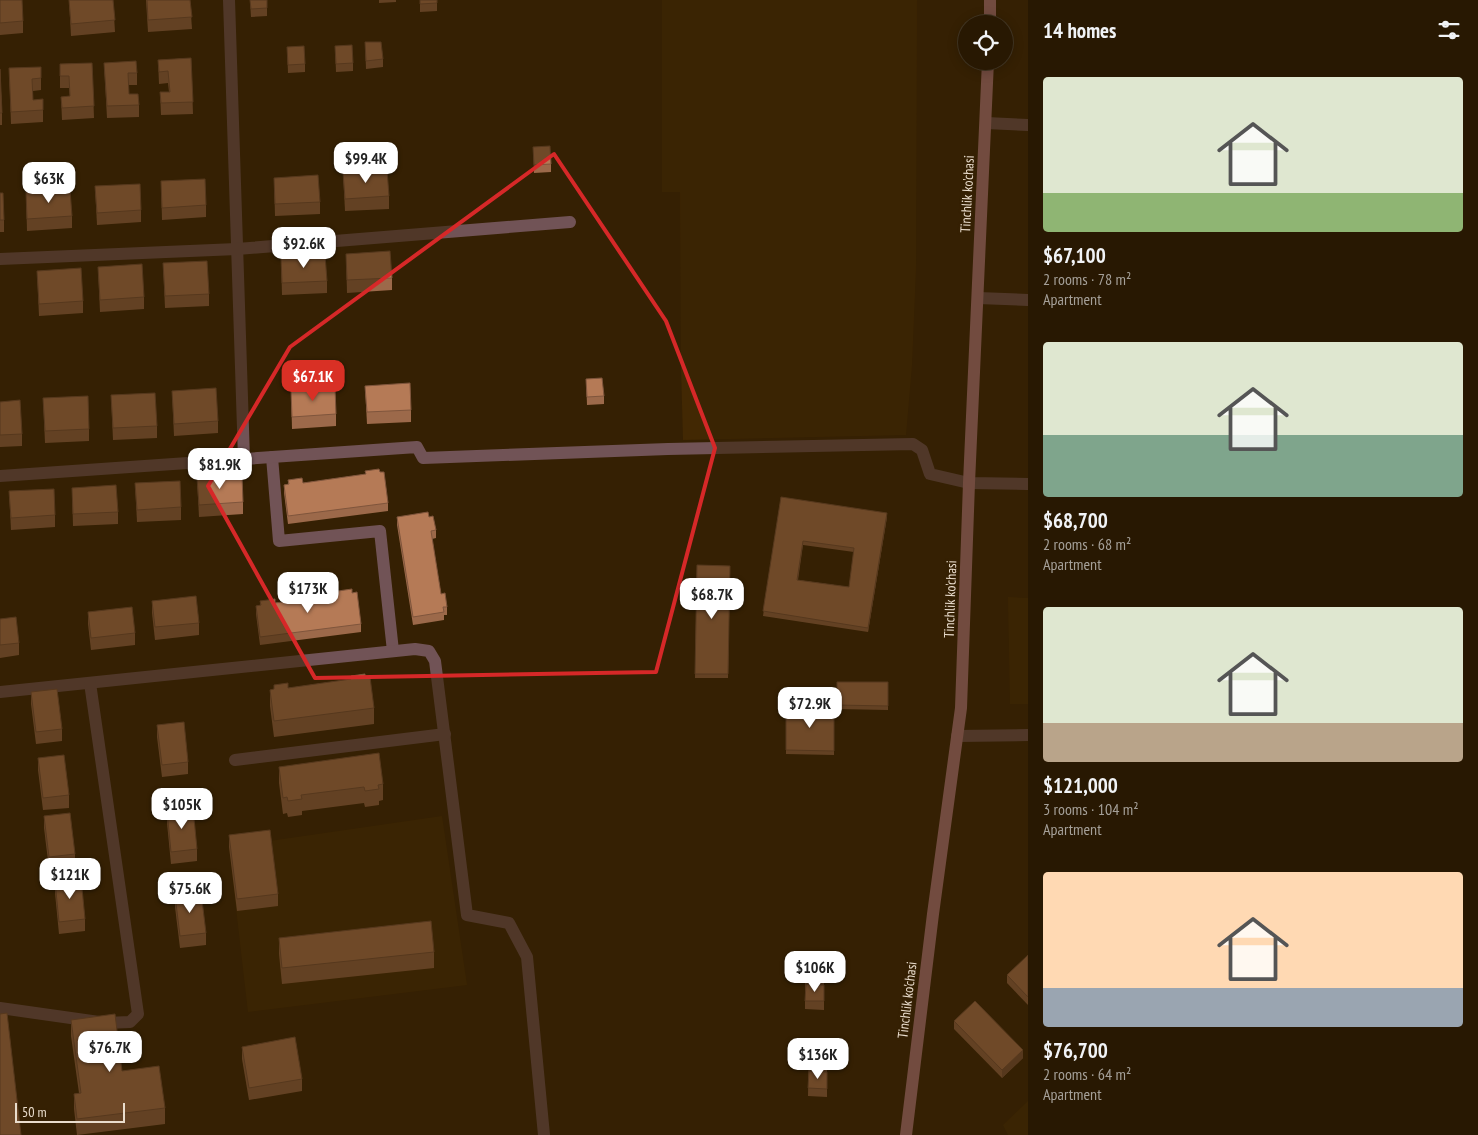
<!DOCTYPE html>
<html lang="en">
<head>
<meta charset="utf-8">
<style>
  :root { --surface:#281802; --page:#30210c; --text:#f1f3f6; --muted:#a5a099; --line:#443724; --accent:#d93025 }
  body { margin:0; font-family:"PT Sans Narrow",sans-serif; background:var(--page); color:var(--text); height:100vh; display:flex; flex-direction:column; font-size:19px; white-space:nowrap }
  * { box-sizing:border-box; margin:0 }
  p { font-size:16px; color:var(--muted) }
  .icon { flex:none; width:28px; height:28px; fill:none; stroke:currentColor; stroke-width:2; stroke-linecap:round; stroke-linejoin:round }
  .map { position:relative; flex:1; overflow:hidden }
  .side { display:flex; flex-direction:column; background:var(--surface); width:450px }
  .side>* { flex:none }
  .tools { position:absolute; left:958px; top:15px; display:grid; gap:10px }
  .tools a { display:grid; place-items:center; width:55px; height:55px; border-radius:50%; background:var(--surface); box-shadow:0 2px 12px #0003,0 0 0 1px var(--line); font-size:25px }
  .scale { position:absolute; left:15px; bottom:12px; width:110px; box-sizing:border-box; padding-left:5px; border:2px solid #e9dccc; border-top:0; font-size:14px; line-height:18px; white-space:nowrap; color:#e9dccc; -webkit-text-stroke:4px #352003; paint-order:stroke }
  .price { position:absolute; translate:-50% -42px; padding:0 11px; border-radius:10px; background:#fff; color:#222; font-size:16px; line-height:32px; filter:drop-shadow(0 1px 2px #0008) }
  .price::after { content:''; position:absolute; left:50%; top:30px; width:15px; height:11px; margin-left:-8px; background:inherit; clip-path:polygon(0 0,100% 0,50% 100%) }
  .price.on { background:var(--accent); color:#fff }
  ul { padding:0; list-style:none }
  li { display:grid; align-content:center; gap:10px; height:265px; padding:0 15px }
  li span { display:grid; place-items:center; height:155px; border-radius:5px; color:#555 }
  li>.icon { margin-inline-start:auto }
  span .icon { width:90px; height:90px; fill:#fffc; stroke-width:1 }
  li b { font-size:21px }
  h2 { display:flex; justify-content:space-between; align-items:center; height:60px; padding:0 15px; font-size:21px }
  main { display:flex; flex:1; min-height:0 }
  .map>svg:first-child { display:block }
  .built { fill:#422803 }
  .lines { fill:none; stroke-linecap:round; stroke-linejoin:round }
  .minor { stroke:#715356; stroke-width:12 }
  .major { stroke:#bc7f87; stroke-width:12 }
  .wall { fill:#9c694a; fill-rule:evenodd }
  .shaded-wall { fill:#7f553c }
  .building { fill:#b57a56; stroke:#7f553c; fill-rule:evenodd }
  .marked { fill:none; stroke:#d62828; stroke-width:4; stroke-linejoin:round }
  .labels { text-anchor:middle; stroke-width:5; stroke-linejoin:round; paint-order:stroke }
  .street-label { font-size:14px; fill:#e9dccc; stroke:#352003 }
</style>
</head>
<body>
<main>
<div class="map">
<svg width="1028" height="1135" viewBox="0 0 1028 1135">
  <rect width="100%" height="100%" fill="#352003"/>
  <g class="built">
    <polygon points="662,0 917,0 916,268 912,365 906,435 683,440 681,368 680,192 662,192"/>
    <polygon points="1008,597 1028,598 1028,704 1010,704"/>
    <polygon points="442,816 467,985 248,1012 229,847"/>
    <polygon points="1028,1101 1028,1135 1008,1135 1003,1125"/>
  </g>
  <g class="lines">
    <g class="minor">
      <polyline points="229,0 244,459"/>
      <polyline points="986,123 1028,125"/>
      <polyline points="0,259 237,249 570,222"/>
      <polyline points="978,298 1028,300"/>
      <polyline points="272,457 279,541 380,531 393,651"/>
      <polyline points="0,476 417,447 423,458 668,449 913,444 922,450 930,474 969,483 1028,484"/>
      <polyline points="0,692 415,649 429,651 435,661 467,915 509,923 527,957 544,1135"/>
      <polyline points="957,736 1028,735"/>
      <polyline points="235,760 445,734"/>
      <polyline points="0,1008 106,1023 130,1022 138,1014 90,683"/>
    </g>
    <g class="major">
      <polyline points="990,24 990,0"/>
      <polyline points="906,1135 933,914 961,708 969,483 988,61"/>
    </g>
  </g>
  <g class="wall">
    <polygon points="0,0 23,21 23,33 0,35"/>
    <polygon points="69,0 113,0 115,32 71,36"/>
    <polygon points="146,0 190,0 192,29 148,32"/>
    <polygon points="250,0 267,0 267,16 251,17"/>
    <polygon points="379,0 396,0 396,2 379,3"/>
    <polygon points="420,0 437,0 437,11 420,12"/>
    <polygon points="365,42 383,59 383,67 366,69"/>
    <polygon points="335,46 353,63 353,71 336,72"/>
    <polygon points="287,47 305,64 305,72 288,73"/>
    <polygon points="191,58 193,114 161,115 160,92 169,92 168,83 159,84 158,60"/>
    <polygon points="92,63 94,118 62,120 61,97 70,96 69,88 60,88 60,64"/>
    <polygon points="104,63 137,73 137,85 128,85 129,94 139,105 139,117 107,118"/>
    <polygon points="9,68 41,78 41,90 33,91 33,100 43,110 43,122 11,124"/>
    <polygon points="0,69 2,113 2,125 0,125"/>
    <polygon points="533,147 551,164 551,172 534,173"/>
    <polygon points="343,172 389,196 389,209 345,211"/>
    <polygon points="274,178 320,202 320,214 275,216"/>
    <polygon points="161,181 206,205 206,217 162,220"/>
    <polygon points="95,186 141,210 141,222 97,225"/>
    <polygon points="26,192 72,216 72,228 27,231"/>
    <polygon points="0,193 4,220 4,232 0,232"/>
    <polygon points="346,254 392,278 392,290 347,293"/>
    <polygon points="281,257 327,281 327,293 282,295"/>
    <polygon points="163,263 209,294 209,306 165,308"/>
    <polygon points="98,267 144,297 144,309 100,312"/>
    <polygon points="37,271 83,301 83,313 39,316"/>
    <polygon points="586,379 604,396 604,404 587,405"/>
    <polygon points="365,386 411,410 411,422 367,424"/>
    <polygon points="291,390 336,414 336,426 292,429"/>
    <polygon points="172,391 218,421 218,433 174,436"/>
    <polygon points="111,395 157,426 157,438 113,440"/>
    <polygon points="43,398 89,429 89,441 45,443"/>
    <polygon points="0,402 22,434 22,446 0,447"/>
    <polygon points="380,472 388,503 388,511 288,524 284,493 284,485 288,484 288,480 303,483"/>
    <polygon points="197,478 243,502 243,514 199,517"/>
    <polygon points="135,483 181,507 181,520 137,522"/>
    <polygon points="72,488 118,512 118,524 73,526"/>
    <polygon points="9,491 55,515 55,527 11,530"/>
    <path d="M781 497 887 517 868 632 763 616ZM803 545 854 552 849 587 798 580Z"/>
    <polygon points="397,517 429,517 436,530 436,538 432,539 441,594 447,607 447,615 444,615 444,620 413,625 397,525"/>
    <polygon points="697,565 730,566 728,678 695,678"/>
    <polygon points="338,591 361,624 361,632 260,645 256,614 256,606 260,605 260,601 275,603 338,595"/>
    <polygon points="152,601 199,623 199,635 155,640 152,613"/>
    <polygon points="88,612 135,633 135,645 91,650 88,624"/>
    <polygon points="0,619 19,643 19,655 0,658"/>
    <polygon points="351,676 365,677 374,708 374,724 274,737 270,706 270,690 274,689 274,685 288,688 351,679"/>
    <polygon points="837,682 888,682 888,710 837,709"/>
    <polygon points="31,692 62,729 62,741 36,744 31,704"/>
    <polygon points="786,707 834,707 834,755 786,754"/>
    <polygon points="157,725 188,762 188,774 162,777 157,737"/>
    <polygon points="38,758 69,795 69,808 43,810 38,770"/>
    <polygon points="279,767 383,784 383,800 379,801 379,805 365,807 364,803 302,811 302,815 288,817 287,813 283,814 279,783"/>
    <polygon points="167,811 197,849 197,861 171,864 167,823"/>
    <polygon points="44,816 75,854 75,866 49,869 44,828"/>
    <polygon points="229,835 278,894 278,906 237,911 229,847"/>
    <polygon points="55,881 85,919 85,931 59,934 55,893"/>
    <polygon points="175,895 206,933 206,945 180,948 175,907"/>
    <polygon points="279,938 434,952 434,968 282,984 279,954"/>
    <polygon points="1028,956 1028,1005 1007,983 1007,975"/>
    <polygon points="824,960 824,1010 805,1009 805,977"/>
    <polygon points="71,1020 122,1071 165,1108 165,1124 77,1135 74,1109 74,1094 79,1093 71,1036"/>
    <polygon points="954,1021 1023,1058 1002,1078 954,1029"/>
    <polygon points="242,1047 302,1079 302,1091 249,1100 242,1059"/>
    <polygon points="809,1047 827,1048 827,1097 808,1096"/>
  </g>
  <g class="shaded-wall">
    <polygon points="887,513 887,517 868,632 868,628"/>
    <polygon points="1023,1050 1023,1058 1002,1078 1002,1070"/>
  </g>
  <g class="building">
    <polygon points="0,0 22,0 23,21 0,23"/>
    <polygon points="69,0 113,0 115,20 71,24"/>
    <polygon points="147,0 190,0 192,17 148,20"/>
    <polygon points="250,0 267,0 267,8 251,9"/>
    <polygon points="420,0 437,0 437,3 420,4"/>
    <polygon points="365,42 381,42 383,59 366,61"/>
    <polygon points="352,45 353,63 336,64 335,46"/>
    <polygon points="304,46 305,64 288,65 287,47"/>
    <polygon points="191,58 193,102 161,103 160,92 170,92 168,71 159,72 158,60"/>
    <polygon points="136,61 137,73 128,73 129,94 138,94 139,105 107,106 104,63"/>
    <polygon points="92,63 94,106 62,108 61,97 70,96 69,76 60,76 60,64"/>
    <polygon points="41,67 41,78 32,79 33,100 43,99 43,110 11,112 9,68"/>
    <polygon points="0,69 2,113 0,113"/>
    <polygon points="550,146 551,164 534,165 533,147"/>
    <polygon points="387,170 389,196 345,199 343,172"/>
    <polygon points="318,175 320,202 275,204 274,178"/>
    <polygon points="205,179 206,205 162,208 161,181"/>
    <polygon points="140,184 141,210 97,213 95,186"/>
    <polygon points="70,190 72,216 27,219 26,192"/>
    <polygon points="0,193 3,193 4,220 0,220"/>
    <polygon points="390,251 392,278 347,280 346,254"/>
    <polygon points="325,255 327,281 282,283 281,257"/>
    <polygon points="207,261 209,294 165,296 163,263"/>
    <polygon points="142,264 144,297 100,300 98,267"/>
    <polygon points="81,268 83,301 39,304 37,271"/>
    <polygon points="602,378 604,396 587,397 586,379"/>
    <polygon points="410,383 411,410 367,412 365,386"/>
    <polygon points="216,388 218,421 174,424 172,391"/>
    <polygon points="335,388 336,414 292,417 291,390"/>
    <polygon points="155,393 157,426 113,428 111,395"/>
    <polygon points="88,396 89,429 45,431 43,398"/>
    <polygon points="20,400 22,434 0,435 0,402"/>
    <polygon points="379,469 380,472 384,472 388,503 288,516 284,485 289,484 288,480 302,478 303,483 366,474 365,471"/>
    <polygon points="242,476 243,502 199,505 197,478"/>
    <polygon points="180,481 181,507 137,510 135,483"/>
    <polygon points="116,485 118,512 73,514 72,488"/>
    <polygon points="54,489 55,515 11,518 9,491"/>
    <path d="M781 497 887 513 868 628 763 611ZM803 541 854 548 849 587 797 580Z"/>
    <polygon points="428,512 429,517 433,516 436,530 431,531 441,594 445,593 447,607 443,607 444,612 413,617 397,517"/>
    <polygon points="697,565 730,566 728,674 695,674"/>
    <polygon points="352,589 352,593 357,592 361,624 260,637 256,606 261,605 260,601 275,599 275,603 338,595 338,591"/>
    <polygon points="196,596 199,623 155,627 152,601"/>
    <polygon points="132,607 135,633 91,638 88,612"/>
    <polygon points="16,617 19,643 0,645 0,619"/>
    <polygon points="365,674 365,677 370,677 374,708 274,721 270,690 274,689 274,685 288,683 288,688 351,679 351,676"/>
    <polygon points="837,682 888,682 888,706 837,705"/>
    <polygon points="57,689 62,729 36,732 31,692"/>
    <polygon points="786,707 834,707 834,751 786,750"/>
    <polygon points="184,722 188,762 162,765 157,725"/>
    <polygon points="379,753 383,784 378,785 379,789 365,791 364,787 301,795 302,799 288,801 287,797 283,798 279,767"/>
    <polygon points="64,755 69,795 43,798 38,758"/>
    <polygon points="193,808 197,849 171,852 167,811"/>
    <polygon points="70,813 75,854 49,857 44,816"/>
    <polygon points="270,830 278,894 237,899 229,835"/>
    <polygon points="81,878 85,919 59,922 55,881"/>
    <polygon points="201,892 206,933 180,936 175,895"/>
    <polygon points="431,921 434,952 282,968 279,938"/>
    <polygon points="1028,955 1028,997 1007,975"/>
    <polygon points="806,960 824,960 824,977 805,977"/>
    <polygon points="806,984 824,985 824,1001 805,1001"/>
    <polygon points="975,1001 1023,1050 1002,1070 954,1021"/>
    <polygon points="7,1013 21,1135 0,1135 0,1014"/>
    <polygon points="115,1014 122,1071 159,1066 165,1108 77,1119 74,1094 81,1093 71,1020"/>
    <polygon points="295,1037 302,1079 249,1088 242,1047"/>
    <polygon points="809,1047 827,1048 827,1064 808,1064"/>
    <polygon points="809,1071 827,1072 827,1089 808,1088"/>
  </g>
  <path d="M0 0H1028V1135H0ZM554 154 666 321 715 448 656 672 315 678 208 486 290 347Z" fill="#352003" fill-opacity=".55" fill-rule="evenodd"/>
  <path class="marked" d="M554 154 666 321 715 448 656 672 315 678 208 486 290 347Z"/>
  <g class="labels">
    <g class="street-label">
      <text transform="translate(967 194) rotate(-87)" y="5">Tinchlik ko'chasi</text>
      <text transform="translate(950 599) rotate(-88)" y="5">Tinchlik ko'chasi</text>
      <text transform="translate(907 1000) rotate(-83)" y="5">Tinchlik ko'chasi</text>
    </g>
  </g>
</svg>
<div class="tools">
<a><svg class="icon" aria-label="locate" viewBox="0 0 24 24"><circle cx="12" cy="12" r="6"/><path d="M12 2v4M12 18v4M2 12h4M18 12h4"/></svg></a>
</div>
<div class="scale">50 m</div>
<b class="price" style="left:366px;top:184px">$99.4K</b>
<b class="price" style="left:49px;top:204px">$63K</b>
<b class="price" style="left:304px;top:269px">$92.6K</b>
<b class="price on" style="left:313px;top:402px">$67.1K</b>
<b class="price" style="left:220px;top:490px">$81.9K</b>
<b class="price" style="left:308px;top:614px">$173K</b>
<b class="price" style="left:712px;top:620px">$68.7K</b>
<b class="price" style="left:810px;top:729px">$72.9K</b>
<b class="price" style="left:182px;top:830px">$105K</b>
<b class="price" style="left:70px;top:900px">$121K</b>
<b class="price" style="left:190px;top:914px">$75.6K</b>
<b class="price" style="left:815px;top:993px">$106K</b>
<b class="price" style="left:110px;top:1073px">$76.7K</b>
<b class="price" style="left:818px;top:1080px">$136K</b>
</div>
<section class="side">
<h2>14 homes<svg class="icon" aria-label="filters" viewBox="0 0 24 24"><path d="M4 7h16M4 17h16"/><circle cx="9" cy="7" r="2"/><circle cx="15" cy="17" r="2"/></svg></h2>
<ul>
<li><span style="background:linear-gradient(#dfe7d0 75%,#8fb573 0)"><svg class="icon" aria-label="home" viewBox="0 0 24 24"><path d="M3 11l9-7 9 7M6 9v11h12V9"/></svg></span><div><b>$67,100</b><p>2 rooms · 78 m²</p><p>Apartment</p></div></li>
<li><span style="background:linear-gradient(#dfe7d0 60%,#7fa58c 0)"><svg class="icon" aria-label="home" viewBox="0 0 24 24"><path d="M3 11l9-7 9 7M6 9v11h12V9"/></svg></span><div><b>$68,700</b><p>2 rooms · 68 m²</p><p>Apartment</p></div></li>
<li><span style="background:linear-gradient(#dfe7d0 75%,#b9a48a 0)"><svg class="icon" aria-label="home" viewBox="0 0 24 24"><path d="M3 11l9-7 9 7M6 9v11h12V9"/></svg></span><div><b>$121,000</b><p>3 rooms · 104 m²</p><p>Apartment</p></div></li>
<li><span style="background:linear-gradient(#ffd9b3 75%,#9aa5b1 0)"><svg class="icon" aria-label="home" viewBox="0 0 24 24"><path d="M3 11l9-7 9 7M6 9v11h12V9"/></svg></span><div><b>$76,700</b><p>2 rooms · 64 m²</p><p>Apartment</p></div></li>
</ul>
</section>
</main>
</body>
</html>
